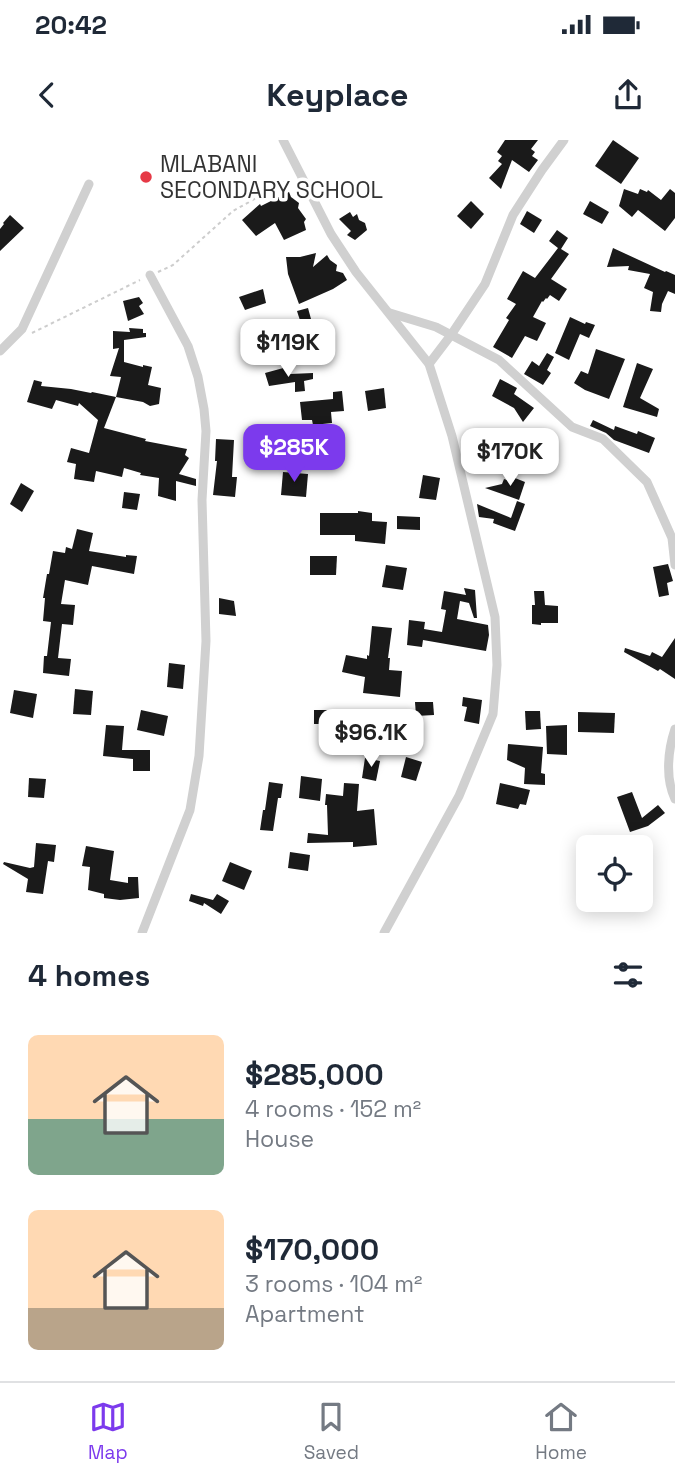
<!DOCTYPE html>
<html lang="en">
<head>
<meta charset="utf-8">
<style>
  :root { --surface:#fff; --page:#f6f6f7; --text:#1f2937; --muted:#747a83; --line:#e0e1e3; --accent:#7c3aed }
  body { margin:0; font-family:"Space Grotesk",sans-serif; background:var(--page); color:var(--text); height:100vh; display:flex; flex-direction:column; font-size:26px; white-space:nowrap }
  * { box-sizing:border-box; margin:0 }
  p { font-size:23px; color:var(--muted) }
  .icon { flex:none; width:38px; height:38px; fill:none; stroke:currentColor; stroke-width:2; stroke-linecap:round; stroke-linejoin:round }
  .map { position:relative; height:793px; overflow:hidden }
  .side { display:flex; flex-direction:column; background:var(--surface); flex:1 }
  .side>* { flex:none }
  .buttons { position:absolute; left:576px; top:695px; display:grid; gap:14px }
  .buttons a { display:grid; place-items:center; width:77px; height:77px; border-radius:10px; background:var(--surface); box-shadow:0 4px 18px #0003; font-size:35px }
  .price { position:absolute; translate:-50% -60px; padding:0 16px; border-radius:14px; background:#fff; color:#222; font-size:23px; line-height:46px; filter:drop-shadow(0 2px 4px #0008) }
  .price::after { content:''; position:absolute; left:50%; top:42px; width:21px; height:16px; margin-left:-10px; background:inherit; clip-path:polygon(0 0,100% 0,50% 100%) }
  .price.current { background:var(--accent); color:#fff }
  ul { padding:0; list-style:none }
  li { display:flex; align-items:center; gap:21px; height:175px; padding:0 28px }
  li span { display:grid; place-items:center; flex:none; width:196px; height:140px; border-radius:10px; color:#555 }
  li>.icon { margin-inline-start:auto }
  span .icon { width:84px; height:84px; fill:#fffc; stroke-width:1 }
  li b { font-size:30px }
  h2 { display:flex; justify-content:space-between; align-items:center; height:84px; padding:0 28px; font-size:30px }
  .status { display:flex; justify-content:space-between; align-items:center; height:49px; padding:0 35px; background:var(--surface); direction:ltr }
  .status svg { height:19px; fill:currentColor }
  header { display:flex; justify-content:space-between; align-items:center; height:91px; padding:0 28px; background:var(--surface); font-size:32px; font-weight:700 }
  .tabs { display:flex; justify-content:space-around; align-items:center; height:98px; border-top:2px solid var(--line); background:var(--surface); font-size:19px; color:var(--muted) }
  .tabs a { display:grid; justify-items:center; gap:4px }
  .tabs .current { color:var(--accent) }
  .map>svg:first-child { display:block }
  .building { fill:#1a1a1a }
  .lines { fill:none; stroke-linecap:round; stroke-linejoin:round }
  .path { stroke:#cdcdcd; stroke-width:2; stroke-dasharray:3.5 3.5; stroke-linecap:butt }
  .street { stroke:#d0d0d0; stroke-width:9 }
  .poi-dot { fill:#e63946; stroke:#fff; stroke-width:2.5 }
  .labels { text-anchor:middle; stroke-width:7; stroke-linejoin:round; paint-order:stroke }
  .poi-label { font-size:23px; fill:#333; stroke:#fff; text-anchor:start }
</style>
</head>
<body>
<div class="status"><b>20:42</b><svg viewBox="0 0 49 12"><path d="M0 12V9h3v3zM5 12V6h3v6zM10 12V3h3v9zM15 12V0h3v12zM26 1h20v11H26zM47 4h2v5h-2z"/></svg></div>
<header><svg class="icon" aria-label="back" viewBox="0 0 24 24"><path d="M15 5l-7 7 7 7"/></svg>Keyplace<svg class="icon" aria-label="share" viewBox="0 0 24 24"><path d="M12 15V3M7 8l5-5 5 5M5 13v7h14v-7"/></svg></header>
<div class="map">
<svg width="675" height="793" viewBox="0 0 675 793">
  <rect width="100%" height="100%" fill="#fff"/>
  <g class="building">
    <polygon points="505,0 538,0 531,9 535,12 532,16 538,20 529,32 512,20 501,49 489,38 502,24 498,21 502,16 497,12"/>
    <polygon points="613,0 639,18 621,44 595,26"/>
    <polygon points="624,49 638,54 640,49 647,52 648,50 661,60 670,49 675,53 675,78 665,91 638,70 632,77 619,66"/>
    <polygon points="289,52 291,57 299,63 298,68 306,79 304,82 306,90 284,100 275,83 256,96 242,80 260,64 261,66"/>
    <polygon points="471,61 484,74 471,89 457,76"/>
    <polygon points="590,61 609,72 602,84 583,74"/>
    <polygon points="527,71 542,80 534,93 520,84"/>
    <polygon points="350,72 353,77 357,74 359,80 365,83 367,90 355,100 347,95 351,91 339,79"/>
    <polygon points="10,75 24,88 0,111 0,89 4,84 3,83"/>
    <polygon points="557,90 568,98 561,109 569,114 551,139 567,149 559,161 550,155 547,159 546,158 543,162 542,161 533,177 546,183 537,201 525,196 512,218 493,207 509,180 506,178 516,164 507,159 523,131 535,138 558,108 549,101"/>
    <polygon points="613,108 665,132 666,131 675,135 675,154 668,151 662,164 661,172 650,171 653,152 644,148 650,134 628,130 629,126 607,127"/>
    <polygon points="316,113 313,127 327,115 330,120 337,125 336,131 343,133 347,140 333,149 299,164 288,134 286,117 300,117"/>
    <polygon points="263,149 266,163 245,170 239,157"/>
    <polygon points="139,157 143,163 139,166 144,174 128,181 123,161"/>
    <polygon points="308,168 314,190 304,193 297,171"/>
    <polygon points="570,177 585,184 586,182 595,185 589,198 580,194 569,220 555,213"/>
    <polygon points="129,188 143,189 143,193 146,193 146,197 124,200 124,222 143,227 143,225 152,227 148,245 161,248 159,264 150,266 143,262 116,257 121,237 110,236 119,208 113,209 113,191 130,192"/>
    <polygon points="596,209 625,219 609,259 585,250 574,243 581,231 588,234"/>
    <polygon points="547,213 554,217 547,230 551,233 543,245 524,234 532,221 539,226"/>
    <polygon points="637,223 653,229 640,258 659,269 657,277 623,267"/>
    <polygon points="287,227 290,234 313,233 313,239 304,241 305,251 295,252 295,242 269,246 265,233"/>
    <polygon points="500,239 517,248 514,254 534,268 523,282 514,268 492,256"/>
    <polygon points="34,240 42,242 41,246 71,249 91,253 92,252 116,257 104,288 146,299 145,301 187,309 185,315 189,318 179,334 196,339 196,346 176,341 176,361 158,356 159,338 140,335 141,333 124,328 122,337 96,331 94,342 74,339 76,324 67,322 71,308 89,313 98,280 79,263 78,266 56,260 52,269 27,262"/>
    <polygon points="384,248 386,268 368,271 365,251"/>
    <polygon points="342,251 344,271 331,272 332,283 313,285 312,280 302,280 300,262 333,259 333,252"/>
    <polygon points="593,280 614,290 615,286 637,294 638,291 655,298 649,313 614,300 606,293 590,286"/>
    <polygon points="216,299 234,300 232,337 237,337 235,357 213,355 217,321 215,321"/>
    <polygon points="283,332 308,334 306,357 281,355"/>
    <polygon points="423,335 440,338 436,360 419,358"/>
    <polygon points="515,338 525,342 519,360 485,348 502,344 504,339 513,342"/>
    <polygon points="21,343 34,351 22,372 10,364"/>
    <polygon points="124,352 140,354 137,370 122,368"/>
    <polygon points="517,361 525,364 515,391 493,383 494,379 479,377 477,364 511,378"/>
    <polygon points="358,371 372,373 372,381 387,382 385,404 355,401 355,395 320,395 320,373 358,373"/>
    <polygon points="397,376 420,377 420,390 397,389"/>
    <polygon points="77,389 93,393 89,411 126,417 126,415 137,416 134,434 92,426 88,445 65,440 61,464 75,465 73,485 62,484 58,518 71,519 69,536 43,533 44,516 47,516 51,482 43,481 45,458 43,458 47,434 49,434 53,411 65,413 66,407 72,409"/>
    <polygon points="310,416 337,416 336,435 310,435"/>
    <polygon points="668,424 673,441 667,443 669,455 659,457 653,427"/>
    <polygon points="386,425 407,428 403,450 382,447"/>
    <polygon points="464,448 475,450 477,478 474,478 469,463 460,461 457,479 488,485 489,495 486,511 423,500 422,507 407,505 409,480 425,482 424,489 442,492 446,470 441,469 444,451 466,455"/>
    <polygon points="534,451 544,451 545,465 558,466 558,483 541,483 541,485 532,484 532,465 535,465"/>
    <polygon points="219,458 234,461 236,476 219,474"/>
    <polygon points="372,486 392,488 388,518 390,518 389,530 402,531 400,557 363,553 365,537 342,532 346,515 367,519 367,515 369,516"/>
    <polygon points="675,498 675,539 660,529 658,531 624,512 625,508 650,516 652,512 662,517"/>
    <polygon points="169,523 185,525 183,549 167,547"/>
    <polygon points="75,549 93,551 91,575 73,574"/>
    <polygon points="14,550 37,554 33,578 10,573"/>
    <polygon points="463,557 482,560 479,584 464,581 467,567 462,566"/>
    <polygon points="415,562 433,562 434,575 416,576"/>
    <polygon points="141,570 168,576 164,596 137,590"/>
    <rect x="314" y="570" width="24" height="14"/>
    <polygon points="525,571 540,571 541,589 526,590"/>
    <polygon points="578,572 615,573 614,593 578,592"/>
    <polygon points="106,585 124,586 122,610 150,610 150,631 133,631 133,619 103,616"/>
    <polygon points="567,585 567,615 547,614 546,586"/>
    <polygon points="508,604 543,607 541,633 545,634 545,645 524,644 525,628 507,620"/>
    <polygon points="406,617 422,622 416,641 401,637"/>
    <polygon points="365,618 380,621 376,641 362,638"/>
    <polygon points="301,636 322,639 320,661 299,658"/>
    <polygon points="29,638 46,639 44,658 28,657"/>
    <polygon points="269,642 283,644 281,658 278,658 273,691 260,690 263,670 265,670"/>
    <polygon points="344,643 359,644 357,671 374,669 377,705 353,707 353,702 307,703 308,693 328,695 327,665 325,665 326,654 343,656"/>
    <polygon points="500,643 530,650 526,665 520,664 518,669 496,664"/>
    <polygon points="632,652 642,678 658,665 665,673 648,686 630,692 617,657"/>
    <polygon points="36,703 56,705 54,722 48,721 43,754 26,752 28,739 3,724 4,722 30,728 34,727"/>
    <polygon points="86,706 114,711 110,740 128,743 128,737 138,737 139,758 120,760 104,758 104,754 88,750 90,727 82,726"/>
    <polygon points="290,712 310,715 308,731 288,728"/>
    <polygon points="230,722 252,731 244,750 222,741"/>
    <polygon points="191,754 213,760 217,754 229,761 221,774 204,763 203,766 189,761"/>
  </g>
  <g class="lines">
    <g class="path">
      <polyline points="158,132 173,125 233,71 290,39"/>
      <polyline points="32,193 140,140"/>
    </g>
    <g class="street">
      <polyline points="283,0 331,94 356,132 429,224 452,296 495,477 497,525 493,574 459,656 384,793"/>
      <polyline points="390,173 436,187 499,220 572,287 603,299 647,342 672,398 675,425"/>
      <polyline points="0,211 22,189 89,44"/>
      <polyline points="429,224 451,195 485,144 513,75 542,30 564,0"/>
      <path d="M675 589C668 610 665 638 675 659"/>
      <polyline points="142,793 190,670 199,616 206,501 202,360 206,291 204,269 198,237 188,206 150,135"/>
    </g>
  </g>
  <circle class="poi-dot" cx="146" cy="37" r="7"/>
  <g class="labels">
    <g class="poi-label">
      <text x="160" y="32">MLABANI<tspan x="160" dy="26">SECONDARY SCHOOL</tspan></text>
    </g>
  </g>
</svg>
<div class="buttons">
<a><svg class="icon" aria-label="locate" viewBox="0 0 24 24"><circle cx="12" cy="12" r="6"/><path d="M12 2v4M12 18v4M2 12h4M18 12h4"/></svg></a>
</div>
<b class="price" style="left:288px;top:239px">$119K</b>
<b class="price current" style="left:294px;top:344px">$285K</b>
<b class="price" style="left:510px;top:348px">$170K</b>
<b class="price" style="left:371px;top:629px">$96.1K</b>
</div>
<section class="side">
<h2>4 homes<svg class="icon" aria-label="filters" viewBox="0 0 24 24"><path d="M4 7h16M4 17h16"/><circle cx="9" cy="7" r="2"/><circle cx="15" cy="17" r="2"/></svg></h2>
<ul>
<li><span style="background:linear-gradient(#ffd9b3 60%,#7fa58c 0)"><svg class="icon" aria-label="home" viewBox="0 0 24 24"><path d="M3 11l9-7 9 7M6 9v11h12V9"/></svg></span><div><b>$285,000</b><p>4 rooms · 152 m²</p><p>House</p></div></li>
<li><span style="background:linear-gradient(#ffd9b3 70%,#b9a48a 0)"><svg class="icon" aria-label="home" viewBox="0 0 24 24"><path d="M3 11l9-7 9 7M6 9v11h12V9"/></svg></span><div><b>$170,000</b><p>3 rooms · 104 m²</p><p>Apartment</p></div></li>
</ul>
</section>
<nav class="tabs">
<a class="current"><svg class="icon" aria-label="map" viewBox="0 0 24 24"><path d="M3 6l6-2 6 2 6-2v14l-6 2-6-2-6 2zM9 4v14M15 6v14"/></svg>Map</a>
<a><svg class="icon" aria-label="saved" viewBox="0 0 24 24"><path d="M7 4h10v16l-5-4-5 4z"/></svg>Saved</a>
<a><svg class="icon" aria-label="home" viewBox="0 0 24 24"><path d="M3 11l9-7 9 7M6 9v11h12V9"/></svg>Home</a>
</nav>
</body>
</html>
